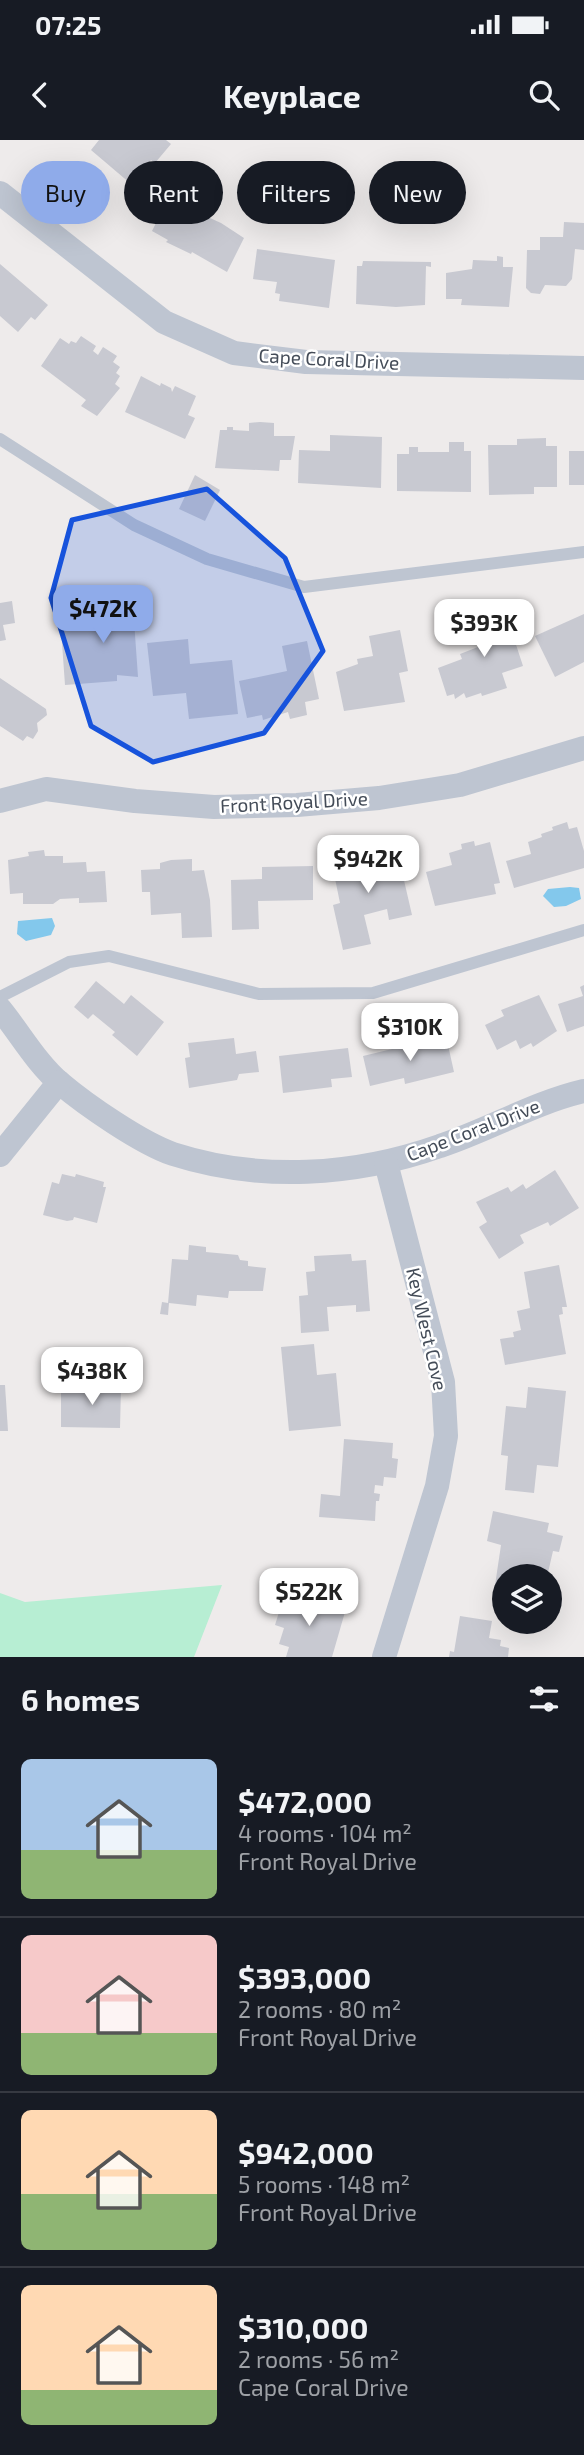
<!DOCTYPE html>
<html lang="en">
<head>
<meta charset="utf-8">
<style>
  :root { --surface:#171b24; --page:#242831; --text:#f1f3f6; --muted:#9ea1a6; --line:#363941; --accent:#8fabea }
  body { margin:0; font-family:"Exo 2",sans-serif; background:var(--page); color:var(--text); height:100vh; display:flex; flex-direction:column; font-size:26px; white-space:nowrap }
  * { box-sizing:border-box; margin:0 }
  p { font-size:23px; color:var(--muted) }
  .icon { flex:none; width:38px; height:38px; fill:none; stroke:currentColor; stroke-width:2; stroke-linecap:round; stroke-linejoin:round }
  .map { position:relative; height:1517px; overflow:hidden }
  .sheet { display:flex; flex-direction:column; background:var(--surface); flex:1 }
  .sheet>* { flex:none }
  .top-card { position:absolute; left:21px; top:21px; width:542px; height:63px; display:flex; gap:14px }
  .tools { position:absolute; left:492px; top:1424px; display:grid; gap:14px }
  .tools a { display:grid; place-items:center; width:70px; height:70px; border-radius:50%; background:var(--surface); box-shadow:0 7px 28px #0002; font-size:35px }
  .price { position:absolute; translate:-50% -60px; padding:0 16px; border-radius:14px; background:#fff; color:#222; font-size:23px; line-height:46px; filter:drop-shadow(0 2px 4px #0008) }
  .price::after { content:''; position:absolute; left:50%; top:42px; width:21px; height:16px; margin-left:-10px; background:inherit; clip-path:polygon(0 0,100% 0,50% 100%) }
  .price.current { background:var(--accent); color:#111 }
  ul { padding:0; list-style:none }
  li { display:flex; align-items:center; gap:21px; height:175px; padding:0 21px }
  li+li { border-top:2px solid var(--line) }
  li span { display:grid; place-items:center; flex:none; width:196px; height:140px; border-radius:10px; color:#555 }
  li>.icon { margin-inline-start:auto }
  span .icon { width:84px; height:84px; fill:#fffc; stroke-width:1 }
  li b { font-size:30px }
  h2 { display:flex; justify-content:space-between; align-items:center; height:84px; padding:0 21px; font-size:30px }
  .chip { padding:0 24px; border-radius:32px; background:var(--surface); box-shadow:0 7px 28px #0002; font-size:24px; line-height:63px }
  .chip.current { background:var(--accent); color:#111 }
  .status { display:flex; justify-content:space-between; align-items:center; height:49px; padding:0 35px; background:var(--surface); direction:ltr }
  .status svg { height:19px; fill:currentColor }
  header { display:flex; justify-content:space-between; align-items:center; height:91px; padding:0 21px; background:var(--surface); font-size:32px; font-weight:700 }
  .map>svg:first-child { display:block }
  .green { fill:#b7eed3 }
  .water { fill:#83c8ec }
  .building { fill:#c8c9d1 }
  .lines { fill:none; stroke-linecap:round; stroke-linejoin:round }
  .lane { stroke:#bec5d1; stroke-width:12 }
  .street { stroke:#bec5d1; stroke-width:24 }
  .marked { fill:#1753dc; fill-opacity:0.2; stroke:#1753dc; stroke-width:5; stroke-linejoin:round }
  .labels { text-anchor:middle; stroke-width:5; stroke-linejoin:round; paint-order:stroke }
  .street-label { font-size:19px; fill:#444c58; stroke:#fff }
</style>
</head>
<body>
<div class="status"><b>07:25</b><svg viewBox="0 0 49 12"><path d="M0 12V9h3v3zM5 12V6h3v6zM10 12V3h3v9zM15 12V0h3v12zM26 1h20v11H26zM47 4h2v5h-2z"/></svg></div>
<header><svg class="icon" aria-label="back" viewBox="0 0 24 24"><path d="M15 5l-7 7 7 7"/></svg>Keyplace<svg class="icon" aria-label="search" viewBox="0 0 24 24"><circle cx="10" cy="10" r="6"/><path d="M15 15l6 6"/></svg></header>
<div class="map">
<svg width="584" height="1517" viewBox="0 0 584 1517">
  <rect width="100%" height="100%" fill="#eeebeb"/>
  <polygon class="green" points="222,1445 194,1517 0,1517 0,1453 25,1462"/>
  <g class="water">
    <polygon points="570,747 579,748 581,759 566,766 554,767 543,756 548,749"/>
    <polygon points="52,778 55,786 51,795 26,801 17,794 18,781"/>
  </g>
  <g class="building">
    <polygon points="99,0 166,0 171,4 155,23 151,20 131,44 91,10"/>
    <polygon points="168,59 221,83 244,98 227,132 192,112 191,114 166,102 168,100 152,91"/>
    <polygon points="564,82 584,83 584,110 575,109 572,139 566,146 545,145 540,154 531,153 526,148 527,110 540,110 540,97 563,97"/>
    <polygon points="257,109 335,120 329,168 279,161 280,154 275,153 277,142 253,139"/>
    <polygon points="497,116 503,117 503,127 513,127 509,167 461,165 462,159 446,159 446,133 472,129 473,120 497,121"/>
    <polygon points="363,121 431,122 431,127 426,126 425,165 396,167 356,164 357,126 362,126"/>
    <polygon points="0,124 48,165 35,180 31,177 18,192 0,176"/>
    <polygon points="81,196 96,206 93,211 98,215 103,207 117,216 113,222 120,227 116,233 120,236 115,244 120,248 97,276 81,266 86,260 41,226 60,198 69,204 71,201 76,203"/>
    <polygon points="141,236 160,246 161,243 171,248 172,252 175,246 196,256 188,275 195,278 185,299 125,272"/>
    <polygon points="260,282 274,283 274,296 295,296 291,320 280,320 279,331 215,328 220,290 227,290 227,287 233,287 233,290 249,291 249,283"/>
    <polygon points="330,295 382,297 381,348 298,343 299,310 330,311"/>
    <polygon points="546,298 546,306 557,306 557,347 534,347 534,354 489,355 488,305 517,305 517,299"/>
    <polygon points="449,302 464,302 464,311 471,311 471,352 397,351 397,314 409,314 409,307 418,307 418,312 449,312"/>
    <rect x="569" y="311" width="15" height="34"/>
    <polygon points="195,335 220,350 205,381 179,369"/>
    <polygon points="132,452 138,537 117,535 117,541 65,545 61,489 105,486 103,454"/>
    <polygon points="12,461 15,483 3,485 6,500 0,501 0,463"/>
    <polygon points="504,468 523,526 502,533 507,548 482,556 481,553 466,558 464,553 455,559 454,554 447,556 438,528 462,519 460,514 478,507 469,479"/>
    <polygon points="584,474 584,522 555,537 535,496"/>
    <polygon points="400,490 408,531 399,533 405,562 344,571 336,532 358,524 357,519 373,516 369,496"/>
    <polygon points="188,499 190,524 232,520 238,574 189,579 186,553 153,556 147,503"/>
    <polygon points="307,501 319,559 305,562 307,575 290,579 288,572 263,580 262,575 247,578 239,541 287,531 282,506"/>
    <polygon points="0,538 46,569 47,575 37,583 38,591 33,599 27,596 23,601 0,586"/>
    <polygon points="567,682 569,689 577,687 584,711 584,728 514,748 506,721 531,714 528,702 542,697 541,694 553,690 552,687"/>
    <polygon points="474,701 475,706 490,702 500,743 494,744 496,754 435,766 426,732 452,725 449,713 462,709 461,704"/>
    <polygon points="44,710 45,716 63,716 63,723 86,722 87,732 105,731 107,762 79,763 79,758 60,759 53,764 23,764 23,753 10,754 8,720 29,716 28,712"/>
    <polygon points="397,710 412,775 389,780 387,769 364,775 371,804 343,810 333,765 340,763 332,724 351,720 352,723"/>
    <polygon points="192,719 192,731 204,730 210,760 212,797 182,798 181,773 151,775 150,752 142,752 141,730 160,729 160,723 171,720"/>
    <polygon points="313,726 313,760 258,761 259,789 232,790 231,740 262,739 262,727"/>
    <polygon points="96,841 124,864 131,855 164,882 137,916 112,895 115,892 93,874 88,879 74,867"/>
    <polygon points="584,845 584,886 567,892 558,864 583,856 580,847"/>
    <polygon points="539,855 557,891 533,907 531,903 520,909 516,900 497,910 485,885 504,876 501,870"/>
    <polygon points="446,896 454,932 405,944 404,938 370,946 363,916"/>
    <polygon points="234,898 236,914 256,911 259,932 239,934 237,940 189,948 185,918 190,917 188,903"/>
    <polygon points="348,908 352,937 331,939 332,947 283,953 279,916"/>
    <polygon points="555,1030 579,1068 550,1086 548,1082 520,1095 524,1103 499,1119 479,1087 487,1082 476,1062 508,1047 511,1052 523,1044 526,1049"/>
    <polygon points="62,1034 75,1037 76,1034 104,1042 103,1047 106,1047 97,1083 74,1077 73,1080 67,1081 43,1075 52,1042 59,1044"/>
    <polygon points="189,1105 206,1107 206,1112 238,1115 240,1120 248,1121 248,1126 266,1128 263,1151 229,1151 228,1158 197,1155 196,1166 169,1163 168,1175 160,1174 162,1162 168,1163 172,1119 188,1120"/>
    <polygon points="351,1114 352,1121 366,1120 370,1171 356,1172 356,1165 327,1167 329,1191 301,1193 299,1156 308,1155 306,1132 315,1131 314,1116"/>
    <polygon points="559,1125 567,1167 562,1167 563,1174 559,1175 566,1214 505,1225 500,1199 514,1197 513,1192 521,1190 517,1171 530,1168 524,1132"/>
    <polygon points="314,1204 317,1235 336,1233 341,1286 289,1291 281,1207"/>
    <polygon points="97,1243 121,1247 120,1288 61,1287 61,1250 83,1251 83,1246"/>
    <polygon points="0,1245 5,1245 8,1291 0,1291"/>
    <polygon points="528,1247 566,1251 558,1327 537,1325 534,1353 505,1350 508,1316 501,1315 506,1266 526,1268"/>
    <polygon points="344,1299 393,1303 392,1318 398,1319 396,1338 384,1337 383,1346 375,1345 374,1353 380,1354 379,1361 376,1361 375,1381 319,1377 321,1354 340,1356"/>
    <polygon points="493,1371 549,1383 547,1392 563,1396 559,1412 553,1411 547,1437 504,1437 504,1454 494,1452 501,1405 487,1401"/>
    <polygon points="285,1453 345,1472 332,1517 286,1517 289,1507 279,1504 284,1488 275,1485"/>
    <polygon points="460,1476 492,1481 489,1498 501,1500 500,1506 509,1508 508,1517 449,1517 450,1511 454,1512"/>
  </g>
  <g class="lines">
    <g class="lane">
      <polyline points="0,299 134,385 207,419 304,447 584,412"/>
      <polyline points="0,857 69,822 109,816 259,854 373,853 584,790"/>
    </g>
    <g class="street">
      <polyline points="0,53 164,182 234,213 306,222 584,228"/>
      <polyline points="0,661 46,649 135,661 214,667 297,665 379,658 460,645 584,608"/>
      <path d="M0 869C19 892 37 924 60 943 86 965 141 1003 173 1014 260 1042 355 1036 440 1006 489 990 533 963 584 951"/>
      <polyline points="0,1015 59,942"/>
      <polyline points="384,1517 437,1346 446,1296 443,1242 386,1023"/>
    </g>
  </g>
  <path class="marked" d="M207 349 285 418 323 511 264 593 153 622 91 586 51 458 72 380Z"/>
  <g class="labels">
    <g class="street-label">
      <text transform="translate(329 219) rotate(3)" y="7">Cape Coral Drive</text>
      <text transform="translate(294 662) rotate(-3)" y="7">Front Royal Drive</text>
      <text transform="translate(473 990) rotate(-21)" y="7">Cape Coral Drive</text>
      <text transform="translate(427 1189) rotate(77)" y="7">Key West Cove</text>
    </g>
  </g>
</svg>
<div class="tools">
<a><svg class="icon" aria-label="layers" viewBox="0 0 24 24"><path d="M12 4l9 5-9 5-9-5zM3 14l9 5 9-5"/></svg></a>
</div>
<b class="price current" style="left:103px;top:505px">$472K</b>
<b class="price" style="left:484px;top:519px">$393K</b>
<b class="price" style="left:368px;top:755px">$942K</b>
<b class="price" style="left:410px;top:923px">$310K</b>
<b class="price" style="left:92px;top:1267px">$438K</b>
<b class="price" style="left:309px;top:1488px">$522K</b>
<div class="top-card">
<a class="chip current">Buy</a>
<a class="chip">Rent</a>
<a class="chip">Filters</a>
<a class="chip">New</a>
</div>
</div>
<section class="sheet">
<h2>6 homes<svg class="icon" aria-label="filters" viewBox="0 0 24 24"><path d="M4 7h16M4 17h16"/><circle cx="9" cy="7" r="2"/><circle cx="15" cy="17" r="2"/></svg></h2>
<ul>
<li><span style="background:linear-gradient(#a9c7e8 65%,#8fb573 0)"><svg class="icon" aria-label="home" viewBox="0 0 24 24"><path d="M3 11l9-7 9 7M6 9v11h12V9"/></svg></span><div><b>$472,000</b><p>4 rooms · 104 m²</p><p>Front Royal Drive</p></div></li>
<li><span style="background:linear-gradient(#f6c9c9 70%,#8fb573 0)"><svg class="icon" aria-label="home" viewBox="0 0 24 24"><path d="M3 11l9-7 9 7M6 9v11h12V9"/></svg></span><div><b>$393,000</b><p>2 rooms · 80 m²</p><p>Front Royal Drive</p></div></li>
<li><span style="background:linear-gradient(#ffd9b3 60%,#8fb573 0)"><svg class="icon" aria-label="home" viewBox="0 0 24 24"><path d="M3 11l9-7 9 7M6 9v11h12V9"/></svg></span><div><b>$942,000</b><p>5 rooms · 148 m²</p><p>Front Royal Drive</p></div></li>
<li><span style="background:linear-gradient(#ffd9b3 75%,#8fb573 0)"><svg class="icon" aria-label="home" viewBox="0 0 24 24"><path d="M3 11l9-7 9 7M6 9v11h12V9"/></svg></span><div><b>$310,000</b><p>2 rooms · 56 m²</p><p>Cape Coral Drive</p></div></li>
</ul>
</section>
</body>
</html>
